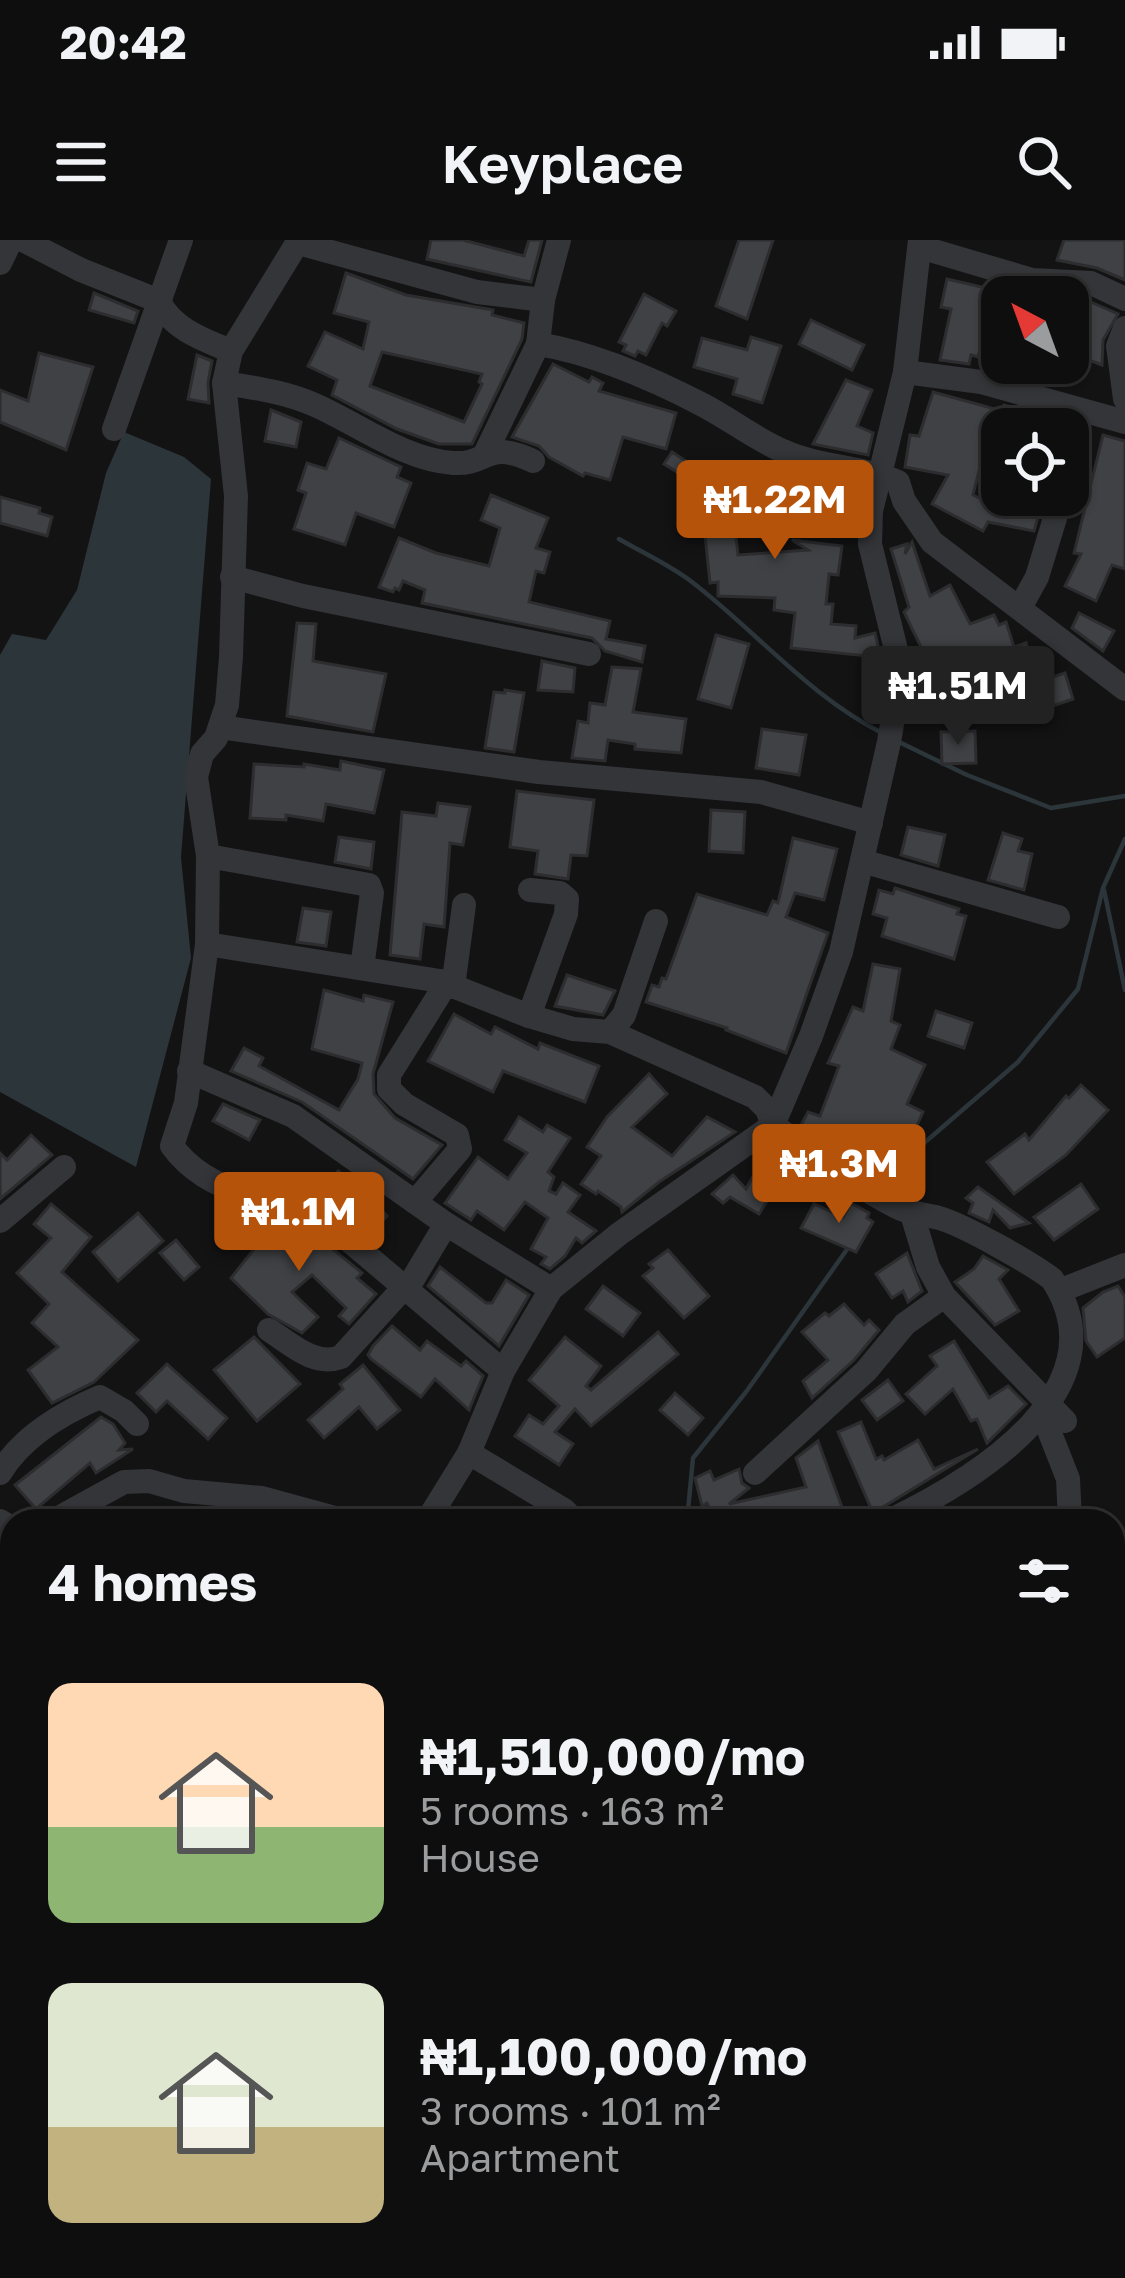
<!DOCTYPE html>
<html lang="en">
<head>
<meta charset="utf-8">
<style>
  :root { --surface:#0e0e0f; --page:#1c1c1d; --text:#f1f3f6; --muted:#9b9c9e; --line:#2e2e2f; --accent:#b45309 }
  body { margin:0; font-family:"Golos Text",sans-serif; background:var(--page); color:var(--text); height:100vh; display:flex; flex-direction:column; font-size:45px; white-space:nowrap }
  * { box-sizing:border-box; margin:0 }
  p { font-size:39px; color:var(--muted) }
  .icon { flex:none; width:66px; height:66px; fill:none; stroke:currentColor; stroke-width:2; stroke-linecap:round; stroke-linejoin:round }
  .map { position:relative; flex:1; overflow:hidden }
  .drawer { position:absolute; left:0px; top:1269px; width:1125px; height:771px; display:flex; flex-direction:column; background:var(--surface); border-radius:36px 36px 0 0; box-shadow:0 3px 9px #0004,0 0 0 3px var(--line) }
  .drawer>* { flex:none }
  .needle { width:78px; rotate:319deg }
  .buttons { position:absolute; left:981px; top:36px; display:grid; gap:24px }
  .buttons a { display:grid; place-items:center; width:108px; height:108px; border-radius:24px; background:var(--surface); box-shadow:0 3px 9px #0004,0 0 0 3px var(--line); font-size:60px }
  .price { position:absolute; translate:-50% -102px; padding:0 27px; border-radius:12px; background:var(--accent); color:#fff; font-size:39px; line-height:78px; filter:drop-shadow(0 3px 6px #0008) }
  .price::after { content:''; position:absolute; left:50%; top:72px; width:36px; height:27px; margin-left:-18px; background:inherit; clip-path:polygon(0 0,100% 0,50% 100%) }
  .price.on { background:#222; color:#fff }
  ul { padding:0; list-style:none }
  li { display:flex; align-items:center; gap:36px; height:300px; padding:0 48px }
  li span { display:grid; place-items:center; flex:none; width:336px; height:240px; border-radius:24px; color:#555 }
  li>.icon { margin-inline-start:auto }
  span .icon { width:144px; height:144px; fill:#fffc; stroke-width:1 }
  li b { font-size:51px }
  h2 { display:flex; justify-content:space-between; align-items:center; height:144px; padding:0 48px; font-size:51px }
  .status { display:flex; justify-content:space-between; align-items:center; height:84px; padding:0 60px; background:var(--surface); direction:ltr }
  .status svg { height:33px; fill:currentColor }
  header { display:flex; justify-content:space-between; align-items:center; height:156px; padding:0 48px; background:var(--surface); font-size:54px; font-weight:600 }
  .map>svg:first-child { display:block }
  .water { fill:#2b353a }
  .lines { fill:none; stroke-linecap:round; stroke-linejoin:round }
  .stream { stroke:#2b353a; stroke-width:4.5 }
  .building { fill:#3f4144; stroke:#2d2d30; stroke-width:3; fill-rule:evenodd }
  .minor { stroke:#343539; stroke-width:24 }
</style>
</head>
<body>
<div class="status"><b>20:42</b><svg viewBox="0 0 49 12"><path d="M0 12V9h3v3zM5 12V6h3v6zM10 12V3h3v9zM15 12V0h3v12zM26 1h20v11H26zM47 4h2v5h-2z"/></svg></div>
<header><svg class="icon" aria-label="menu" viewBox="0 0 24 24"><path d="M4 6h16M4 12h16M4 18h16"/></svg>Keyplace<svg class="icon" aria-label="search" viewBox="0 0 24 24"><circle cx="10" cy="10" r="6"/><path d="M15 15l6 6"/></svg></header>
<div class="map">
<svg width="1125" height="2038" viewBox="0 0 1125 2038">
  <rect width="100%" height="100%" fill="#131314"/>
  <polygon class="water" points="124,192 184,217 211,239 181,617 191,718 136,927 0,852 0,415 12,394 46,400 77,350 106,233"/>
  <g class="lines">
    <g class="stream">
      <path d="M619 299C643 313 670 325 692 342 757 392 810 457 884 494"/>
      <polyline points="899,502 967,535 1051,568 1125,556"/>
      <polyline points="1104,650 1125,750"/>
      <polyline points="889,950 923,904 1018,822 1078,749 1103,648 1125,599"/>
      <polyline points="687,1281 693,1218 746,1152 848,1008"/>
      <polyline points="588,2028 592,2038"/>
      <polyline points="451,2038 458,2028"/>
    </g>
  </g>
  <g class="building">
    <polygon points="431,0 463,0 524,16 529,0 542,0 531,42 427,19"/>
    <polygon points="739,0 773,0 747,79 716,66"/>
    <polygon points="1064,0 1125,0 1125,40 1097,28 1057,20"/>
    <path d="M346 33 406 55 493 70 492 75 524 83 522 99 472 204H439L397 189 332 155 337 140 308 126 325 92 363 109 369 82 334 73ZM382 112 482 134 479 142 482 144 464 182 370 146Z"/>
    <polygon points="947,39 995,50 978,117 971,115 969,124 940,120 951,69 941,67"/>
    <polygon points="94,53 138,71 134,83 89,70"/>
    <polygon points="644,54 676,71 667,86 662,83 646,115 638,111 635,116 623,111 626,105 619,102"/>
    <polygon points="1084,59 1118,74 1103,100 1102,125 1068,112 1068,100"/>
    <polygon points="811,80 864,105 852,130 799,104"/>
    <polygon points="751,97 781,106 762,163 733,154 737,139 694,127 702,98 747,110"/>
    <polygon points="39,113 93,127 66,210 0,182 0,150 28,161"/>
    <polygon points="197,115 212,121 208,142 209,163 188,159"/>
    <polygon points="553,124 589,142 592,137 603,143 599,151 676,173 666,209 623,197 610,240 585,233 583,236 549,217 539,206 512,197"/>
    <polygon points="846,140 872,150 857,186 873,193 868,215 813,204"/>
    <polygon points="933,152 1002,171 1004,165 1035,174 1031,189 1002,189 1002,199 988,195 973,255 1011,274 1014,261 1041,267 1034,291 988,282 983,291 932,264 948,235 905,227 910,195 919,196"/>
    <polygon points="271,170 301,182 296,207 265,201"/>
    <polygon points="1103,195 1125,201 1125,329 1112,325 1096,361 1065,346 1081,314 1074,313"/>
    <polygon points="339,198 401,227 397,237 411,243 394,287 356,273 345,305 294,289 306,253 298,250 307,223 326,229"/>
    <polygon points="672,212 711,237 714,227 750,242 759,223 791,237 775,270 781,274 772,291 733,270 738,315 808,310 792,300 842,306 838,335 829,334 826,364 833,364 831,384 856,386 855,398 875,393 884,431 880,455 876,455 875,431 869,432 868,416 791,408 795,373 774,370 775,358 718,356 718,342 710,343 702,266 726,263 664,224"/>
    <polygon points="491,255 548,278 536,308 550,312 544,333 536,331 529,362 610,381 606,399 645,406 642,422 605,411 592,398 422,363 425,350 403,341 399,350 395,348 393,352 379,347 399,298 436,313 489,326 500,288 481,280"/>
    <polygon points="0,257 40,268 39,273 52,277 47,296 0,283"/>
    <polygon points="912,302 930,356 950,345 970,384 994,375 999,385 1006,382 1014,407 1026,403 1038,442 1065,433 1073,459 1029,474 1015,437 932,452 929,437 935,436 904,372 909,367 891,309 907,304 905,314"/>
    <polygon points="1079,373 1114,391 1103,411 1072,388"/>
    <polygon points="297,383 316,384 313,421 386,434 373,492 287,476"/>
    <polygon points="716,395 749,404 731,468 698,459"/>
    <polygon points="542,421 575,428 573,452 538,450"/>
    <polygon points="612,427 641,429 633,472 686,479 681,513 635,509 635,504 608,500 605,521 572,518 578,481 588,483 590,463 605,465"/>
    <polygon points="505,450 524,453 514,512 485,508 494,452 505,453"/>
    <polygon points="762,489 806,495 799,535 756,528"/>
    <polygon points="975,491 976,523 942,524 941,492"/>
    <polygon points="341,521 384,530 374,573 326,564 323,581 286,575 286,580 250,578 254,524 304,527 304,524 340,530"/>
    <polygon points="517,551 594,560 587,616 571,615 568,639 535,634 538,611 510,607"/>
    <polygon points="438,563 470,567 463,605 450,603 444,687 424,684 420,719 390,715 402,572 436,576"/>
    <polygon points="711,570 745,572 743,613 709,611"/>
    <polygon points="908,587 945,595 938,626 901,615"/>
    <polygon points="1003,593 1022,599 1018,611 1032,614 1024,650 988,640"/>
    <polygon points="339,597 374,602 371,629 335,622"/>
    <polygon points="793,598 837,609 824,660 795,653 786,677 828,693 786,813 726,790 727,788 646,762 652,745 659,747 662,738 666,739 697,654 767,675 773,661 778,663"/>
    <polygon points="895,648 959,669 957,674 966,676 954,719 882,696 887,678 873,674 879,650 893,654"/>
    <polygon points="303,668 331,672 326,706 297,702"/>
    <polygon points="873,724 900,729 891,781 900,785 891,809 925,825 907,864 923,872 893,939 853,922 836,910 838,907 801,885 808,872 820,876 839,826 828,823 853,767 863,771"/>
    <polygon points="567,735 615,751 603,775 555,766"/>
    <polygon points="324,750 363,761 364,755 393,762 373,834 374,854 395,878 442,905 413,939 302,862 231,831 244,808 263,818 259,826 339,870 358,839 362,823 312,809"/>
    <polygon points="936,771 972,783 964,808 928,796"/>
    <polygon points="454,774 491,794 495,787 538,809 540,803 599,826 585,862 503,831 493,852 428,821"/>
    <polygon points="649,834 667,854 632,887 672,916 707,877 735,892 659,942 622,972 621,967 598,951 596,954 581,944 601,916 587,907 607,877"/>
    <polygon points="1081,845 1108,870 1066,915 1014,954 987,922 1025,894 1029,900 1066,856 1069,858"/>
    <polygon points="223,864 260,880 249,900 213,881"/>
    <polygon points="519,877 543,892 547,885 570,898 548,932 554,937 549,951 556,954 563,943 580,955 568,972 596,991 582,1003 576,998 565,1016 550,1029 541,1024 546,1017 531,1009 548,978 525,962 504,990 477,971 471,980 445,963 478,917 508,939 527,913 505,900"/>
    <polygon points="31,895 52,915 0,959 0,913 7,920"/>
    <polygon points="773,913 798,927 785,950 777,945 759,974 730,957 723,963 712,954 733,935 746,949 752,938 757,941"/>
    <polygon points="338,931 364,950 387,976 369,996 320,954"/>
    <polygon points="1081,944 1098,969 1054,1000 1034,977"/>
    <polygon points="978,947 1029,983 1010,988 993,970 989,982 969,973 973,963 966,958"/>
    <polygon points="851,963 869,973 867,978 873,982 856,1012 801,988 814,964 843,977"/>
    <polygon points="51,964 91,997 62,1032 138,1100 94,1142 52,1163 28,1130 58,1107 32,1083 49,1064 17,1033 51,998 34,984"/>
    <polygon points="285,970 362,1033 357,1038 376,1054 349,1084 339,1076 346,1068 312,1035 292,1052 318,1077 302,1093 268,1074 231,1038"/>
    <polygon points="138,973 163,1001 118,1041 93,1012"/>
    <polygon points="176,1000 199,1027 184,1040 160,1013"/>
    <polygon points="668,1010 709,1056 684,1078 643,1036 653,1028 649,1024"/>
    <polygon points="907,1013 922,1051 908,1062 903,1051 892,1058 876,1034"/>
    <polygon points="983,1016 1008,1030 999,1039 1019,1071 995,1085 955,1042 974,1029"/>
    <polygon points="440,1027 486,1063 492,1063 506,1040 529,1055 499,1106 428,1046"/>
    <polygon points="603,1046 640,1073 623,1096 586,1069"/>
    <polygon points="1118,1046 1125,1057 1125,1098 1097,1117 1086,1101 1083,1068 1103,1052"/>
    <polygon points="844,1064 864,1085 869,1080 879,1090 854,1120 812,1158 803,1141 828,1120 802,1092 825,1073 829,1076"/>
    <polygon points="392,1086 420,1110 427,1101 461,1126 466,1121 483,1136 469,1170 435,1139 421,1157 371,1119 368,1115 373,1106"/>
    <polygon points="658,1092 678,1114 591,1186 575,1169 555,1192 573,1204 559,1225 515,1196 529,1175 543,1184 559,1166 529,1140 565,1097 601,1126 586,1146 591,1150"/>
    <polygon points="254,1097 300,1144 257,1181 214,1130"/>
    <polygon points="954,1101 989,1158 1008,1146 1026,1164 987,1203 977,1179 971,1181 953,1149 925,1174 906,1154 937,1126 930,1116"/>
    <polygon points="167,1124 227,1178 208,1199 167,1161 156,1172 137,1153"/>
    <polygon points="363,1125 400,1170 377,1189 359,1167 324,1198 308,1180 343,1149 340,1144"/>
    <polygon points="888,1140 903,1161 877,1180 862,1160"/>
    <polygon points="675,1153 703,1178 688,1195 660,1170"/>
    <polygon points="101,1177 113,1184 125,1203 119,1210 133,1209 96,1233 90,1223 36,1269 15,1245"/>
    <polygon points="861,1182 876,1219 882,1216 884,1220 918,1200 934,1229 978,1209 873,1273 838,1192"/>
    <polygon points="818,1201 847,1281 765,1281 763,1274 738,1281 716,1281 707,1263 702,1266 695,1238 710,1231 714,1240 739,1229 742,1243 749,1248 729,1264 806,1247 796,1218"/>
  </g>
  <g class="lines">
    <g class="minor">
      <path d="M23 0 81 30 159 61C172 89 204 100 231 111"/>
      <path d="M299 0 231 111 224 143 236 256 231 417 227 465 216 498 202 514 196 537 208 616 207 704 186 863 172 906C188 928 217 948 244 951 269 954 273 944 299 958L503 1131"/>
      <polyline points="298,3 477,52 543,60"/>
      <polyline points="920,7 1032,40 1091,43 1125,59"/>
      <polyline points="0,23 11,0"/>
      <polyline points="1125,88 1118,106 1125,159"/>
      <path d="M538 104C593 113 653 139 703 165 730 179 755 199 783 211 820 228 861 226 898 242L904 261 932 302 1125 449"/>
      <polyline points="905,132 981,142 1125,182"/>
      <path d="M224 143C256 148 285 152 315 165 358 184 405 220 453 223 489 225 486 199 533 221"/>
      <polyline points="114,189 181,0"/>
      <polyline points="1068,191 1072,202 1068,223"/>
      <polyline points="486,212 538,104 543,60 559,0"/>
      <polyline points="232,337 303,356 589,414"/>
      <polyline points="1020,368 1037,337 1062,255"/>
      <polyline points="220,487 539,532 761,552 871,583"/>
      <polyline points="208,616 369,645 372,653 362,728"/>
      <polyline points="862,621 1058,677"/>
      <path d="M207 704 440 741 529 776 573 789 610 792 755 857 767 869 773 885C812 913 852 944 895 966 909 974 924 974 939 978 964 985 1031 1023 1052 1039 1125 1149 974 1240 889 1281"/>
      <polyline points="453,747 464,665"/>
      <polyline points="529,776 566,674 567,659 560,653 530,650"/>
      <polyline points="610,792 624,775 656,681"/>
      <polyline points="189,831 293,876 446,984 551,1049"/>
      <polyline points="415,962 460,909 457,895 404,864 389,849 389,835 439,755 440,741"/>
      <polyline points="912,974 928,1027 944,1056 1065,1181"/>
      <polyline points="0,981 64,927"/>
      <polyline points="1064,1049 1125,1025"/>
      <path d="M269 1090C291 1104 314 1127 341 1117L399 1053 407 1049 446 984"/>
      <polyline points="1050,1193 1068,1239 1070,1281"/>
      <polyline points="469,1213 564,1270 575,1281"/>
      <path d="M0 1233C22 1197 62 1173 100 1157L124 1171 137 1184"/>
      <polyline points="755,1233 866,1131 905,1084 944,1056"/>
      <polyline points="0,1281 12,1288"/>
      <polyline points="53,1281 124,1242 149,1241 184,1251 262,1258 346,1281"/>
      <polyline points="427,1281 469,1213 503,1131 551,1049 619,994 773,885 811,796 841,712 889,502 901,430 870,304 871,271 905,132 920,0"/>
      <polyline points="1113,1419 1124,1442 1125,1472"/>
      <polyline points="0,1452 12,1446"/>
      <polyline points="0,1486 12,1491"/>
      <polyline points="0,1678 12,1683"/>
      <polyline points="1113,1785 1125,1797"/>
      <polyline points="1113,1826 1125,1817"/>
      <polyline points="0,1854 12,1858"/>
      <polyline points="1113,1869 1125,1893"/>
      <polyline points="12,2028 70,2038"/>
      <polyline points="857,2028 865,2038"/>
    </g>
  </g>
</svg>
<div class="buttons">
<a><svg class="needle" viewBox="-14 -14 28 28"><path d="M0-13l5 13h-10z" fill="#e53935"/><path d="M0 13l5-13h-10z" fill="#9b9c9e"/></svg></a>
<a><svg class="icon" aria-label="locate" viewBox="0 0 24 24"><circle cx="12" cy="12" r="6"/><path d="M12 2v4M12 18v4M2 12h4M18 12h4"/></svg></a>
</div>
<b class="price" style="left:775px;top:322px">₦1.22M</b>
<b class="price on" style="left:958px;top:508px">₦1.51M</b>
<b class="price" style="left:839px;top:986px">₦1.3M</b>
<b class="price" style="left:299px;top:1034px">₦1.1M</b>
<section class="drawer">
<h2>4 homes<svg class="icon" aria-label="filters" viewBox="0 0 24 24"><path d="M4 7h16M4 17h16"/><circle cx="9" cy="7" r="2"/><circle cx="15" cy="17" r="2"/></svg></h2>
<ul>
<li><span style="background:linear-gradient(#ffd9b3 60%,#8fb573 0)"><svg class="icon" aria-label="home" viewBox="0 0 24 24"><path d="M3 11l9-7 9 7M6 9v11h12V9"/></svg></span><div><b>₦1,510,000/mo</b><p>5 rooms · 163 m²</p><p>House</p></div></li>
<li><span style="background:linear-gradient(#dfe7d0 60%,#c2b280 0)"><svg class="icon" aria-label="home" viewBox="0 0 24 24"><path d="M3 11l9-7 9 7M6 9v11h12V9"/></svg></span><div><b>₦1,100,000/mo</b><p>3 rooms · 101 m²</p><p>Apartment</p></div></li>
</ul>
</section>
</div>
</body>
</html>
